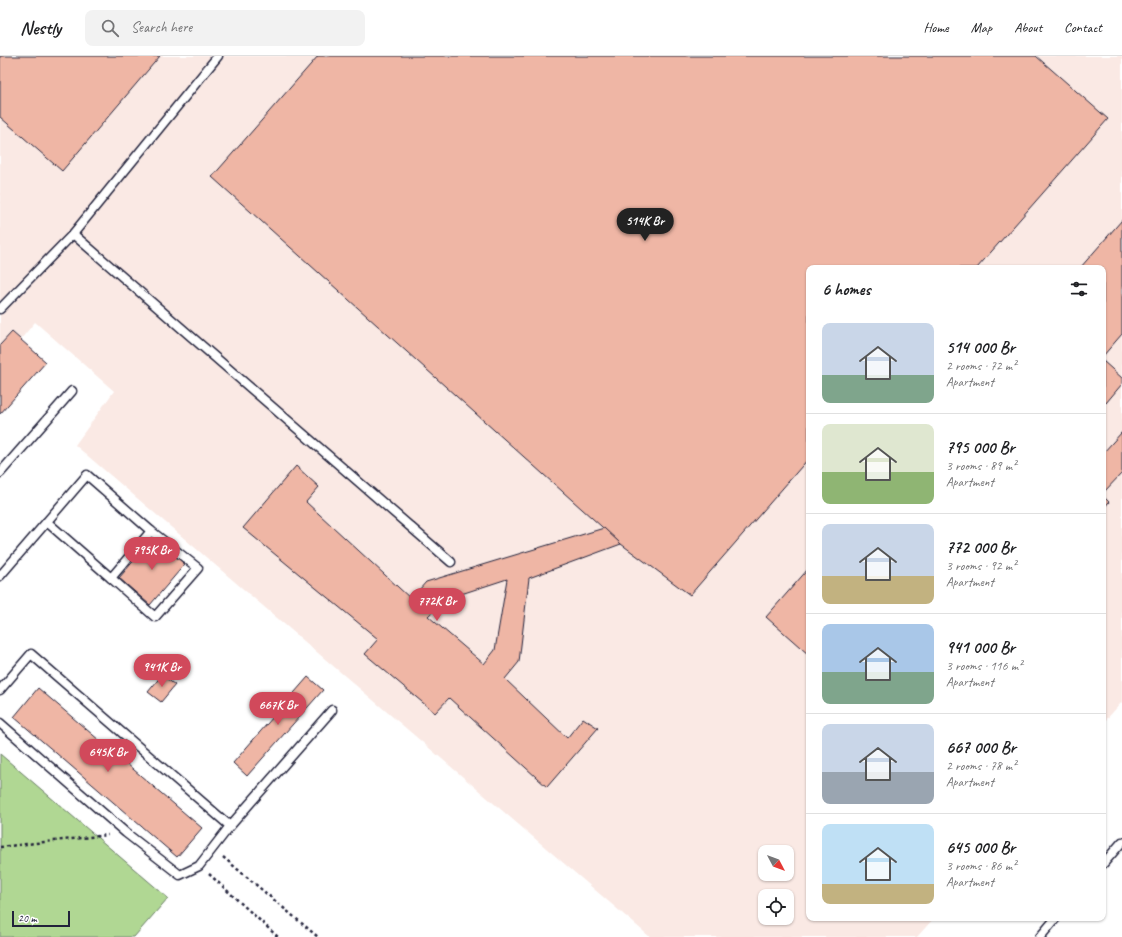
<!DOCTYPE html>
<html lang="en">
<head>
<meta charset="utf-8">
<style>
  :root { --surface:#fff; --page:#f2f2f2; --text:#202124; --muted:#757577; --line:#e0e0e0; --accent:#d1495b }
  body { margin:0; font-family:Caveat,sans-serif; background:var(--page); color:var(--text); height:100vh; display:flex; flex-direction:column; font-size:15px; white-space:nowrap }
  * { box-sizing:border-box; margin:0 }
  p { font-size:13px; color:var(--muted) }
  .icon { flex:none; width:22px; height:22px; fill:none; stroke:currentColor; stroke-width:2; stroke-linecap:round; stroke-linejoin:round }
  .map { position:relative; flex:1; overflow:hidden }
  .panel { position:absolute; left:806px; top:209px; width:300px; height:656px; display:flex; flex-direction:column; background:var(--surface); border-radius:8px; box-shadow:0 1px 3px #0004 }
  .panel>* { flex:none }
  .needle { width:26px; rotate:131deg }
  .buttons { position:absolute; left:758px; top:789px; display:grid; gap:8px }
  .buttons a { display:grid; place-items:center; width:36px; height:36px; border-radius:8px; background:var(--surface); box-shadow:0 1px 3px #0004; font-size:20px }
  .scale { position:absolute; left:12px; bottom:10px; width:58px; box-sizing:border-box; padding-left:4px; border:2px solid #22223b; border-top:0; font-size:11px; line-height:14px; white-space:nowrap; color:#22223b; -webkit-text-stroke:3px #fff; paint-order:stroke }
  .price { position:absolute; translate:-50% -34px; padding:0 9px; border-radius:14px; background:var(--accent); color:#fff; font-size:13px; line-height:26px; filter:drop-shadow(0 1px 2px #0008) }
  .price::after { content:''; position:absolute; left:50%; top:24px; width:12px; height:9px; margin-left:-6px; background:inherit; clip-path:polygon(0 0,100% 0,50% 100%) }
  .price.current { background:#222; color:#fff }
  ul { padding:0; list-style:none }
  li { display:flex; align-items:center; gap:12px; height:100px; padding:0 16px }
  li+li { border-top:1px solid var(--line) }
  li span { display:grid; place-items:center; flex:none; width:112px; height:80px; border-radius:8px; color:#555 }
  li>.icon { margin-inline-start:auto }
  span .icon { width:48px; height:48px; fill:#fffc; stroke-width:1 }
  li b { font-size:17px }
  h2 { display:flex; justify-content:space-between; align-items:center; height:48px; padding:0 16px; font-size:17px }
  header { display:flex; align-items:center; gap:24px; box-sizing:border-box; height:56px; padding:0 20px; background:var(--surface); border-bottom:1px solid var(--line) }
  header strong { font-size:19px }
  nav { display:flex; gap:22px; margin-inline-start:auto; font-size:14px }
  .search { width:280px; height:36px; background:var(--page); display:flex; align-items:center; gap:10px; box-sizing:border-box; padding:0 14px; border-radius:8px; color:var(--muted); font-size:15px }
  .map>svg:first-child { display:block }
  .built { fill:#fae9e4; fill-rule:evenodd }
  .green { fill:#b0d793; stroke:#697c67 }
  .building { fill:#efb6a5; stroke:#22223b; fill-rule:evenodd }
  .lines { fill:none; stroke-linecap:round; stroke-linejoin:round }
  .lane-casing { stroke:#22223b; stroke-width:11 }
  .path { stroke:#22223b; stroke-width:2.5; stroke-dasharray:3 3; stroke-linecap:butt }
  .lane { stroke:#fff; stroke-width:8 }
</style>
</head>
<body>
<header>
<strong>Nestly</strong>
<div class="search"><svg class="icon" aria-label="search" viewBox="0 0 24 24"><circle cx="10" cy="10" r="6"/><path d="M15 15l6 6"/></svg>Search here</div>
<nav><a>Home</a><a>Map</a><a>About</a><a>Contact</a></nav>
</header>
<div class="map">
<svg width="1122" height="881" viewBox="0 0 1122 881">
  <rect width="100%" height="100%" fill="#fff"/>
  <filter id="ink" filterUnits="userSpaceOnUse"><feTurbulence type="fractalNoise" baseFrequency=".025" numOctaves="2"/><feDisplacementMap in="SourceGraphic" scale="8" xChannelSelector="R" yChannelSelector="G"/><feConvolveMatrix kernelMatrix="1 2 1 2 8 2 1 2 1" color-interpolation-filters="sRGB"/></filter>
  <g filter="url(#ink)">
    <path class="built" d="M0 0H1122V646L1103 667V212H809V862H934L917 881H650L75 389 114 335 35 266 21 283 12 276 0 289ZM765 796H787V818H765ZM765 840H787V862H765Z"/>
    <polygon class="green" points="0,698 168,842 134,881 0,881"/>
    <g class="building">
      <polygon points="0,0 160,0 62,115 0,61"/>
      <polygon points="318,0 1036,0 1108,63 977,212 809,212 809,402 690,539 621,488 212,121"/>
      <polygon points="1122,164 1122,278 1103,300 1103,212 1080,212"/>
      <polygon points="12,276 46,306 0,358 0,289"/>
      <polygon points="1103,305 1122,322 1122,328 1106,347 1103,344"/>
      <polygon points="1122,376 1122,417 1103,437 1103,397"/>
      <path d="M296 410 319 431 306 446 411 543 426 526 604 472 621 488 529 522 519 606 505 623 567 682 583 662 598 672 547 731 449 642 435 657 365 598 378 583 243 472ZM507 523 495 594 484 608 428 560 446 543Z"/>
      <polygon points="1103,440 1109,446 1103,453"/>
      <polygon points="154,481 185,508 150,549 119,522"/>
      <polygon points="809,512 809,599 766,561"/>
      <polygon points="162,619 175,629 161,646 148,636"/>
      <polygon points="308,621 323,634 247,720 233,707"/>
      <polygon points="38,632 202,772 177,801 14,661"/>
    </g>
    <g class="lines">
      <g class="lane-casing">
        <g id="lane">
          <polyline points="73,178 451,506"/>
          <polyline points="0,253 73,178 218,0"/>
          <polyline points="0,417 72,335"/>
          <polyline points="0,520 87,419 151,475 111,522 47,466"/>
          <polyline points="111,522 155,561 198,512 151,475"/>
          <polyline points="0,634 31,598 230,770"/>
          <polyline points="0,667 126,777 180,819 199,810 230,770 332,654"/>
          <polyline points="1103,808 1122,786"/>
          <polyline points="1040,881 1056,862"/>
        </g>
      </g>
      <g class="path">
        <polyline points="0,791 108,779"/>
        <polyline points="223,801 318,881"/>
        <polyline points="209,818 278,881"/>
      </g>
      <use href="#lane" class="lane"/>
    </g>
  </g>
</svg>
<div class="buttons">
<a><svg class="needle" viewBox="-14 -14 28 28"><path d="M0-13l5 13h-10z" fill="#e53935"/><path d="M0 13l5-13h-10z" fill="#757577"/></svg></a>
<a><svg class="icon" aria-label="locate" viewBox="0 0 24 24"><circle cx="12" cy="12" r="6"/><path d="M12 2v4M12 18v4M2 12h4M18 12h4"/></svg></a>
</div>
<div class="scale">20 m</div>
<b class="price current" style="left:645px;top:186px">514K Br</b>
<b class="price" style="left:152px;top:515px">795K Br</b>
<b class="price" style="left:437px;top:566px">772K Br</b>
<b class="price" style="left:162px;top:632px">941K Br</b>
<b class="price" style="left:278px;top:670px">667K Br</b>
<b class="price" style="left:108px;top:717px">645K Br</b>
<section class="panel">
<h2>6 homes<svg class="icon" aria-label="filters" viewBox="0 0 24 24"><path d="M4 7h16M4 17h16"/><circle cx="9" cy="7" r="2"/><circle cx="15" cy="17" r="2"/></svg></h2>
<ul>
<li><span style="background:linear-gradient(#c9d6e8 65%,#7fa58c 0)"><svg class="icon" aria-label="home" viewBox="0 0 24 24"><path d="M3 11l9-7 9 7M6 9v11h12V9"/></svg></span><div><b>514 000 Br</b><p>2 rooms · 72 m²</p><p>Apartment</p></div></li>
<li><span style="background:linear-gradient(#dfe7d0 60%,#8fb573 0)"><svg class="icon" aria-label="home" viewBox="0 0 24 24"><path d="M3 11l9-7 9 7M6 9v11h12V9"/></svg></span><div><b>795 000 Br</b><p>3 rooms · 89 m²</p><p>Apartment</p></div></li>
<li><span style="background:linear-gradient(#c9d6e8 65%,#c2b280 0)"><svg class="icon" aria-label="home" viewBox="0 0 24 24"><path d="M3 11l9-7 9 7M6 9v11h12V9"/></svg></span><div><b>772 000 Br</b><p>3 rooms · 92 m²</p><p>Apartment</p></div></li>
<li><span style="background:linear-gradient(#a9c7e8 60%,#7fa58c 0)"><svg class="icon" aria-label="home" viewBox="0 0 24 24"><path d="M3 11l9-7 9 7M6 9v11h12V9"/></svg></span><div><b>941 000 Br</b><p>3 rooms · 116 m²</p><p>Apartment</p></div></li>
<li><span style="background:linear-gradient(#c9d6e8 60%,#9aa5b1 0)"><svg class="icon" aria-label="home" viewBox="0 0 24 24"><path d="M3 11l9-7 9 7M6 9v11h12V9"/></svg></span><div><b>667 000 Br</b><p>2 rooms · 78 m²</p><p>Apartment</p></div></li>
<li><span style="background:linear-gradient(#bfe0f5 75%,#c2b280 0)"><svg class="icon" aria-label="home" viewBox="0 0 24 24"><path d="M3 11l9-7 9 7M6 9v11h12V9"/></svg></span><div><b>645 000 Br</b><p>3 rooms · 86 m²</p><p>Apartment</p></div></li>
</ul>
</section>
</div>
</body>
</html>
